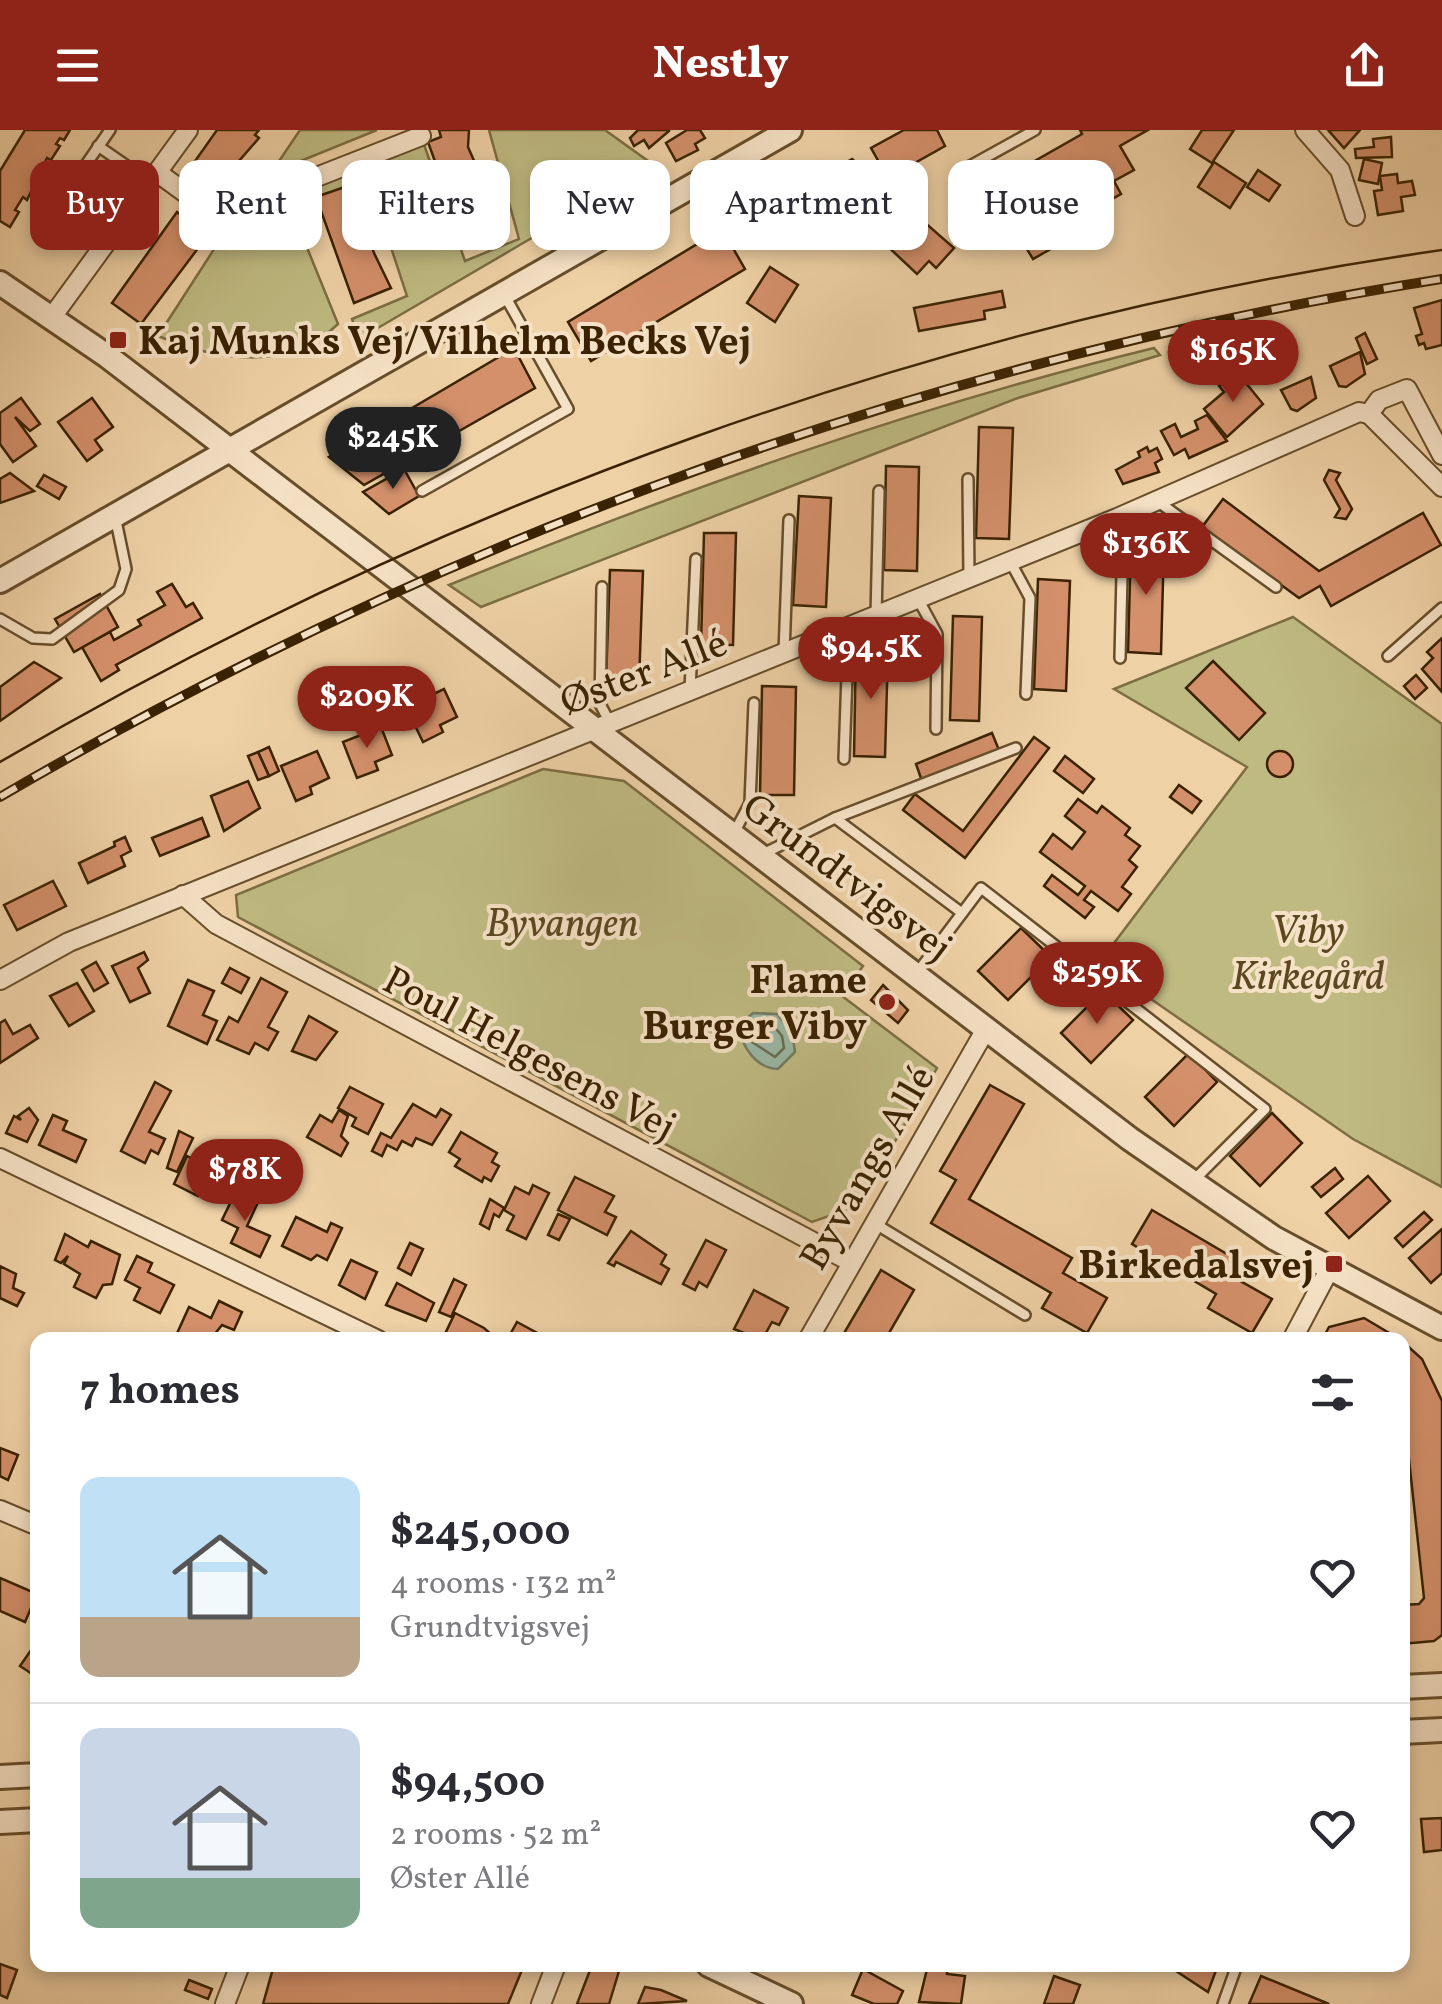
<!DOCTYPE html>
<html lang="en">
<head>
<meta charset="utf-8">
<style>
  :root { --surface:#fff; --page:#f7f7f7; --text:#2b2b33; --muted:#7c7c81; --line:#e1e1e2; --accent:#8f2418 }
  body { margin:0; font-family:Vollkorn,serif; background:var(--page); color:var(--text); height:100vh; display:flex; flex-direction:column; font-size:38px; white-space:nowrap }
  * { box-sizing:border-box; margin:0 }
  p { font-size:32px; color:var(--muted) }
  .icon { flex:none; width:55px; height:55px; fill:none; stroke:currentColor; stroke-width:2; stroke-linecap:round; stroke-linejoin:round }
  .map { position:relative; flex:1; overflow:hidden }
  .sheet { position:absolute; left:30px; top:1202px; width:1380px; height:640px; display:flex; flex-direction:column; background:var(--surface); border-radius:20px; box-shadow:0 5px 15px #0003 }
  .sheet>* { flex:none }
  .banner { position:absolute; left:30px; top:30px; width:1382px; height:90px; display:flex; gap:20px }
  .price { position:absolute; translate:-50% -85px; padding:0 22px; border-radius:35px; background:var(--accent); color:#fff; font-size:32px; line-height:65px; filter:drop-shadow(0 2px 5px #0008) }
  .price::after { content:''; position:absolute; left:50%; top:60px; width:30px; height:22px; margin-left:-15px; background:inherit; clip-path:polygon(0 0,100% 0,50% 100%) }
  .price.on { background:#222; color:#fff }
  ul { padding:0; list-style:none }
  li { display:flex; align-items:center; gap:30px; height:250px; padding:0 50px }
  li+li { border-top:2px solid var(--line) }
  li span { display:grid; place-items:center; flex:none; width:280px; height:200px; border-radius:20px; color:#555 }
  li>.icon { margin-inline-start:auto }
  span .icon { width:120px; height:120px; fill:#fffc; stroke-width:1 }
  li b { font-size:42px }
  h2 { display:flex; justify-content:space-between; align-items:center; height:120px; padding:0 50px; font-size:42px }
  .chip { padding:0 35px; border-radius:20px; background:var(--surface); box-shadow:0 5px 15px #0003; font-size:35px; line-height:90px }
  .chip.on { background:var(--accent); color:#fff }
  header { display:flex; justify-content:space-between; align-items:center; height:130px; padding:0 50px; background:var(--accent); color:#fff; font-size:45px; font-weight:800 }
  .map>svg:first-child { display:block }
  .green { fill:#bfba82; stroke:#7c6e42; stroke-width:2.5 }
  .water { fill:#9ab7a5; stroke:#747b63; stroke-width:2.5 }
  .lines { fill:none; stroke-linecap:round; stroke-linejoin:round }
  .shore { stroke:#6a6c53; stroke-width:2.5 }
  .building { fill:#d4906b; stroke:#3a2201; stroke-width:2.5 }
  .service-casing { stroke:#674e2a; stroke-width:14 }
  .minor-casing { stroke:#674e2a; stroke-width:22 }
  .tertiary-casing { stroke:#674e2a; stroke-width:28 }
  .service { stroke:#f5e1c5; stroke-width:9 }
  .minor { stroke:#f5e1c5; stroke-width:18 }
  .tertiary { stroke:#f5e1c5; stroke-width:22 }
  .tram { stroke:#3a2201; stroke-width:2.5 }
  .rail-casing { stroke:#3a2201; stroke-width:10 }
  .rail { stroke:#f5e1c5; stroke-width:6; stroke-dasharray:19; stroke-linecap:butt }
  .poi-dot { fill:#8f2418; stroke:#f5e1c5; stroke-width:4 }
  .labels { text-anchor:middle; stroke-width:8; stroke-linejoin:round; paint-order:stroke }
  .poi-label { font-size:40px; font-weight:bold; fill:#3a2201; stroke:#f5e1c5; text-anchor:end }
  .street-label { font-size:40px; fill:#3a2201; stroke:#f5e1c5 }
  .park-label { font-size:40px; font-style:italic; fill:#5b4821; stroke:#f5e1c5 }
</style>
</head>
<body>
<header><svg class="icon" aria-label="menu" viewBox="0 0 24 24"><path d="M4 6h16M4 12h16M4 18h16"/></svg>Nestly<svg class="icon" aria-label="share" viewBox="0 0 24 24"><path d="M12 15V3M7 8l5-5 5 5M5 13v7h14v-7"/></svg></header>
<div class="map">
<svg width="1442" height="1874" viewBox="0 0 1442 1874">
  <rect width="100%" height="100%" fill="#efd1a6"/>
  <filter id="stains"><feTurbulence type="fractalNoise" baseFrequency=".002" numOctaves="4"/><feColorMatrix values="0 0 0 0 .2 0 0 0 0 .09 0 0 0 0 .02 0 0 0 .5 -.17"/></filter>
  <radialGradient id="worn" r=".72"><stop offset=".6" stop-color="#630" stop-opacity="0"/><stop offset="1" stop-color="#630" stop-opacity=".3"/></radialGradient>
  <g class="green">
    <polygon points="300,0 377,0 271,43"/>
    <polygon points="489,0 605,0 655,36 359,209 352,189 407,166 377,75 367,76 359,54 317,66 316,57 421,6 465,131 519,109"/>
    <path d="M295 88 338 194C288 243 216 230 158 206L218 113Z"/>
    <path d="M1154 218 1160 225 1018 268 481 477 449 455C682 360 909 278 1154 218Z"/>
    <polygon points="1293,487 1442,594 1442,1057 1353,1009 1099,833 1247,637 1114,559"/>
    <polygon points="543,639 624,651 863,836 842,866 937,938 858,1076 812,1092 238,787 236,765"/>
  </g>
  <path class="water" d="M753 883 777 884 792 902 795 922 778 939C755 938 742 916 738 896Z"/>
  <g class="lines">
    <polygon class="shore" points="756,893 772,894 782,906 784,918 775,927 752,912 749,898"/>
  </g>
  <g class="building">
    <polygon points="25,0 70,0 64,10 60,8 56,14 60,16 51,30 47,28 27,70 23,67 15,80 19,82 10,97 0,91 0,41"/>
    <polygon points="217,0 259,0 255,5 259,8 239,31 218,67 186,44"/>
    <polygon points="439,0 469,0 468,17 490,67 486,68 502,104 499,106 466,118 428,12 441,7"/>
    <polygon points="638,0 669,0 669,1 649,18 644,10 634,16 630,8"/>
    <polygon points="687,0 700,0 705,8 695,14 698,20 676,31 666,13"/>
    <polygon points="904,0 937,0 945,16 888,48 871,18"/>
    <polygon points="1080,0 1148,0 1120,16 1134,40 1114,51 1121,64 1091,81 1097,93 1033,129 989,57 1082,4"/>
    <polygon points="1202,0 1234,0 1212,33 1190,19"/>
    <polygon points="1328,0 1360,0 1344,18"/>
    <polygon points="1391,7 1392,27 1356,28 1355,19 1374,17 1373,9"/>
    <polygon points="852,29 954,118 936,138 929,131 917,144 847,78 796,108 776,75"/>
    <polygon points="1364,29 1382,33 1378,54 1359,50"/>
    <polygon points="1214,32 1246,53 1230,78 1198,57"/>
    <polygon points="1258,40 1280,55 1269,71 1247,57"/>
    <polygon points="1397,44 1398,53 1412,51 1415,65 1401,67 1403,81 1378,85 1374,61 1382,60 1380,46"/>
    <polygon points="353,54 374,123 391,158 354,173 316,67"/>
    <polygon points="177,82 208,105 141,194 112,173"/>
    <polygon points="722,99 745,139 591,231 568,192"/>
    <polygon points="770,137 798,155 775,192 747,173"/>
    <polygon points="1002,161 1005,177 984,181 985,189 919,201 914,178"/>
    <polygon points="1442,170 1442,215 1426,219 1424,213 1419,215 1416,206 1422,204 1414,178"/>
    <polygon points="1365,203 1377,229 1367,234 1356,208"/>
    <polygon points="514,218 535,258 364,355 329,327"/>
    <polygon points="1360,222 1365,244 1346,257 1339,256 1330,236"/>
    <polygon points="1237,242 1263,274 1227,307 1204,279 1224,262 1219,256"/>
    <polygon points="1311,247 1316,268 1297,281 1291,279 1281,260"/>
    <polygon points="21,268 40,294 30,301 15,287 36,316 13,332 0,314 0,283"/>
    <polygon points="92,268 113,297 95,310 102,320 87,331 58,292"/>
    <polygon points="1207,285 1227,311 1189,328 1185,319 1174,325 1161,301 1175,294 1181,307 1198,299 1195,291"/>
    <polygon points="979,297 1013,298 1009,409 976,408"/>
    <polygon points="1147,317 1149,322 1157,318 1162,329 1155,333 1159,342 1123,354 1116,340 1140,327 1138,322"/>
    <polygon points="886,336 919,337 917,441 884,440"/>
    <polygon points="404,339 419,366 389,384 363,362"/>
    <polygon points="1329,340 1340,343 1336,350 1352,379 1346,389 1335,387 1340,379 1324,350"/>
    <polygon points="10,343 34,361 0,373 0,349"/>
    <polygon points="44,345 66,357 59,369 37,356"/>
    <polygon points="799,366 831,368 826,477 793,475"/>
    <polygon points="1223,369 1319,441 1423,383 1441,415 1331,476 1320,456 1299,468 1202,397"/>
    <polygon points="704,403 736,403 733,515 701,514"/>
    <polygon points="1131,413 1164,414 1161,524 1128,522"/>
    <polygon points="610,440 643,441 639,552 606,550"/>
    <polygon points="1038,449 1070,451 1066,561 1034,559"/>
    <polygon points="172,454 186,477 193,473 202,488 116,535 119,540 101,551 82,517 110,502 114,510 141,495 138,490 165,475 157,462"/>
    <polygon points="100,464 118,497 74,522 55,489"/>
    <polygon points="953,486 982,487 979,591 950,590"/>
    <polygon points="1442,508 1442,562 1422,539 1433,528 1427,522"/>
    <polygon points="856,518 888,519 885,627 854,626"/>
    <polygon points="1213,531 1265,583 1239,610 1186,558"/>
    <polygon points="34,532 61,548 0,591 0,557"/>
    <polygon points="1416,545 1427,558 1415,569 1404,556"/>
    <polygon points="762,556 796,557 794,665 760,665"/>
    <polygon points="444,559 457,587 440,595 443,602 423,612 406,577"/>
    <polygon points="397,563 404,581 385,590 377,572"/>
    <polygon points="381,597 392,625 375,632 378,640 357,648 343,612"/>
    <polygon points="992,603 999,620 922,651 916,634"/>
    <polygon points="1034,607 1049,618 965,728 903,680 915,664 963,701"/>
    <polygon points="269,617 279,641 269,646 258,622"/>
    <circle cx="1280" cy="634" r="13"/>
    <polygon points="317,621 329,648 310,657 312,664 296,671 281,636"/>
    <polygon points="258,622 269,646 258,650 248,626"/>
    <polygon points="1065,626 1094,649 1083,663 1054,641"/>
    <polygon points="248,651 260,678 224,701 211,666"/>
    <polygon points="1179,655 1201,671 1192,683 1170,667"/>
    <polygon points="1078,669 1097,683 1102,676 1130,698 1125,705 1140,716 1129,730 1137,737 1122,757 1131,764 1118,781 1091,761 1084,770 1094,777 1085,788 1044,756 1052,745 1078,765 1085,756 1040,722 1053,704 1072,719 1085,702 1065,686"/>
    <polygon points="202,688 209,706 160,726 152,708"/>
    <polygon points="125,707 131,721 121,726 125,736 88,753 79,733 115,716 114,712"/>
    <polygon points="53,751 66,776 17,800 4,775"/>
    <polygon points="1021,798 1051,827 1008,870 978,841"/>
    <polygon points="144,822 148,830 138,838 150,863 130,872 112,836"/>
    <polygon points="96,832 108,853 94,861 82,840"/>
    <polygon points="230,838 249,848 241,863 222,853"/>
    <polygon points="261,848 287,862 268,897 278,902 268,920 255,913 249,924 217,910 229,887 238,892"/>
    <polygon points="188,850 214,861 203,885 217,891 207,914 168,896"/>
    <polygon points="77,853 94,881 69,896 50,866"/>
    <polygon points="883,855 908,880 898,893 871,870"/>
    <polygon points="1103,861 1133,890 1091,933 1061,903"/>
    <polygon points="309,886 337,902 316,930 292,921"/>
    <polygon points="5,890 13,904 30,895 38,908 0,933 0,893"/>
    <polygon points="1189,923 1217,952 1174,996 1145,967"/>
    <polygon points="155,952 171,961 149,1002 165,1009 158,1024 151,1020 145,1033 121,1021"/>
    <polygon points="990,955 1024,974 969,1069 1072,1128 1063,1143 1107,1168 1087,1203 1042,1178 1051,1163 931,1093 956,1050 940,1041"/>
    <polygon points="350,957 383,974 368,1004 352,996 356,988 338,978"/>
    <polygon points="413,974 436,987 441,979 451,985 432,1015 416,1008 412,1016 402,1011 397,1020 387,1015 382,1026 372,1021 381,1003 391,1008"/>
    <polygon points="29,978 38,990 27,1012 6,1003 14,986 21,990 18,986"/>
    <polygon points="339,980 348,986 341,1006 348,1013 341,1026 307,1007 320,985 332,992"/>
    <polygon points="1272,983 1302,1013 1260,1056 1230,1026"/>
    <polygon points="53,985 67,991 63,1000 86,1010 76,1032 39,1015"/>
    <polygon points="179,1001 193,1008 177,1042 167,1038"/>
    <polygon points="461,1002 497,1023 492,1032 499,1036 491,1051 484,1047 482,1052 455,1036 460,1029 449,1022"/>
    <polygon points="187,1026 220,1042 212,1059 204,1055 198,1066 174,1054"/>
    <polygon points="1335,1038 1343,1049 1321,1067 1312,1057"/>
    <polygon points="1368,1046 1390,1071 1349,1108 1326,1083"/>
    <polygon points="575,1047 614,1066 605,1082 616,1087 607,1105 558,1080"/>
    <polygon points="533,1055 549,1063 526,1109 507,1100 514,1086 504,1080 515,1057 529,1064"/>
    <polygon points="237,1059 259,1070 247,1096 270,1106 260,1127 231,1113 238,1098 222,1090"/>
    <polygon points="490,1069 504,1078 499,1087 494,1084 489,1099 480,1094"/>
    <polygon points="1152,1080 1237,1130 1228,1144 1272,1169 1252,1203 1208,1178 1216,1164 1132,1114"/>
    <polygon points="1424,1082 1432,1090 1403,1117 1395,1108"/>
    <polygon points="558,1084 570,1089 559,1110 548,1105"/>
    <polygon points="296,1087 327,1102 331,1093 342,1098 327,1130 317,1125 311,1130 282,1116"/>
    <polygon points="1442,1099 1442,1143 1431,1153 1409,1128"/>
    <polygon points="631,1101 666,1125 661,1134 669,1139 661,1154 616,1132 614,1136 608,1133"/>
    <polygon points="65,1104 88,1117 91,1111 120,1125 112,1154 103,1155 96,1168 74,1157 80,1144 64,1134 68,1126 61,1133 55,1130"/>
    <polygon points="706,1110 726,1120 707,1157 699,1152 695,1160 683,1154"/>
    <polygon points="410,1113 423,1119 411,1145 398,1138"/>
    <polygon points="137,1126 152,1133 148,1142 174,1155 160,1183 134,1170 140,1158 125,1150"/>
    <polygon points="351,1130 377,1142 365,1169 339,1155"/>
    <polygon points="0,1136 16,1144 13,1158 24,1163 17,1176 0,1168"/>
    <polygon points="881,1140 914,1160 885,1210 840,1210"/>
    <polygon points="454,1149 466,1155 451,1187 439,1182"/>
    <polygon points="397,1153 434,1173 426,1191 386,1175"/>
    <polygon points="754,1160 788,1178 779,1195 772,1192 762,1210 734,1199"/>
    <polygon points="219,1171 242,1182 234,1200 222,1195 210,1210 174,1210 189,1177 211,1188"/>
    <polygon points="455,1183 484,1198 492,1205 490,1210 444,1206"/>
    <polygon points="1364,1188 1401,1210 1322,1210 1329,1197"/>
    <polygon points="517,1192 541,1205 538,1210 507,1210"/>
    <polygon points="1402,1211 1422,1229 1442,1271 1442,1505 1434,1511 1402,1514 1402,1475 1419,1474 1424,1468 1402,1265"/>
    <polygon points="0,1318 18,1325 8,1350 0,1346"/>
    <polygon points="0,1448 37,1464 25,1492 0,1481"/>
    <polygon points="36,1513 38,1514 38,1548 20,1536"/>
    <polygon points="1442,1688 1442,1720 1424,1722 1421,1689"/>
    <polygon points="0,1834 17,1840 7,1868 0,1865"/>
    <polygon points="274,1835 524,1835 508,1874 263,1874"/>
    <polygon points="592,1835 619,1841 609,1874 577,1874"/>
    <polygon points="928,1835 948,1835 947,1844 965,1846 961,1874 919,1872"/>
    <polygon points="1178,1835 1218,1835 1208,1862 1176,1841"/>
    <polygon points="863,1839 903,1861 897,1874 874,1874 852,1865"/>
    <polygon points="1054,1846 1080,1855 1073,1874 1044,1874"/>
    <polygon points="1261,1846 1329,1874 1249,1874"/>
    <polygon points="189,1850 212,1859 208,1869 185,1860"/>
    <polygon points="645,1857 661,1860 687,1871 638,1874"/>
  </g>
  <g class="lines">
    <g class="service-casing">
      <g id="service">
        <polyline points="98,16 150,52"/>
        <polyline points="961,41 1035,0"/>
        <polyline points="39,102 110,0"/>
        <polyline points="968,349 969,446"/>
        <polyline points="422,361 568,279 505,166"/>
        <polyline points="1157,371 1276,457"/>
        <polyline points="1094,397 1122,444 1120,528"/>
        <polyline points="1010,431 1030,468 1026,564"/>
        <polyline points="602,457 600,574 609,591"/>
        <polyline points="918,469 937,504 936,599"/>
        <polyline points="876,486 879,361"/>
        <polyline points="0,489 33,508 52,509 119,460 126,439 115,386"/>
        <polyline points="825,508 847,545 844,629"/>
        <polyline points="784,522 789,390"/>
        <polyline points="1388,526 1442,478"/>
        <polyline points="690,560 696,429"/>
        <polyline points="835,688 1016,618"/>
        <polyline points="734,703 750,673 754,573"/>
        <polyline points="761,725 835,688 962,783"/>
        <polyline points="917,843 981,758 1265,979 1195,1049"/>
        <polyline points="874,1093 1025,1185"/>
        <polyline points="1223,1874 1237,1835"/>
      </g>
    </g>
    <g class="minor-casing">
      <g id="minor">
        <polyline points="1305,0 1340,40 1355,86"/>
        <polyline points="158,43 217,86 421,6"/>
        <polyline points="52,187 188,0"/>
        <polyline points="1369,284 1379,270 1407,259 1442,325"/>
        <polyline points="1369,284 1442,357"/>
        <polyline points="183,765 216,794 851,1132"/>
        <polyline points="0,850 69,812 1117,388 1359,282 1369,284"/>
        <polyline points="0,1028 378,1210"/>
        <polyline points="808,1210 986,899"/>
        <polyline points="1292,1210 1329,1140"/>
        <polyline points="0,1380 38,1396"/>
        <polyline points="225,1874 240,1835"/>
        <polyline points="541,1874 556,1835"/>
      </g>
    </g>
    <g class="tertiary-casing">
      <g id="tertiary">
        <polyline points="0,153 107,226 1130,1009 1274,1108 1442,1198"/>
        <polyline points="0,451 790,0"/>
        <polyline points="1402,1557 1442,1555"/>
        <polyline points="1402,1602 1442,1600"/>
        <polyline points="0,1647 38,1645"/>
        <polyline points="0,1692 38,1690"/>
        <polyline points="709,1835 791,1874"/>
      </g>
    </g>
    <use href="#service" class="service"/>
    <use href="#minor" class="minor"/>
    <use href="#tertiary" class="tertiary"/>
    <path class="tram" d="M0 632C441 374 936 192 1442 120"/>
    <g class="rail-casing">
      <path id="rail" d="M0 667C446 406 931 230 1442 149"/>
    </g>
    <use href="#rail" class="rail"/>
  </g>
  <g class="poi-dot">
    <rect x="108" y="200" width="20" height="20" rx="5"/>
    <circle cx="887" cy="872" r="10"/>
    <rect x="1324" y="1124" width="20" height="20" rx="5"/>
  </g>
  <g class="labels">
    <g class="poi-label">
      <text x="138" y="224" text-anchor="start">Kaj Munks Vej/Vilhelm Becks Vej</text>
      <text x="867" y="863">Flame<tspan x="867" dy="46">Burger Viby</tspan></text>
      <text x="1314" y="1148">Birkedalsvej</text>
    </g>
    <g class="street-label">
      <text transform="translate(643 541) rotate(-21)" y="14">Øster Allé</text>
      <text transform="translate(848 746) rotate(37)" y="14">Grundtvigsvej</text>
      <text transform="translate(530 922) rotate(28)" y="14">Poul Helgesens Vej</text>
      <text transform="translate(866 1037) rotate(-60)" y="14">Byvangs Allé</text>
    </g>
    <g class="park-label">
      <text x="562" y="806">Byvangen</text>
      <text x="1308" y="813">Viby<tspan x="1308" dy="46">Kirkegård</tspan></text>
    </g>
  </g>
  <rect width="100%" height="100%" filter="url(#stains)"/>
  <rect width="100%" height="100%" fill="url(#worn)"/>
</svg>
<b class="price" style="left:1233px;top:275px">$165K</b>
<b class="price on" style="left:393px;top:362px">$245K</b>
<b class="price" style="left:1146px;top:468px">$136K</b>
<b class="price" style="left:871px;top:572px">$94.5K</b>
<b class="price" style="left:367px;top:621px">$209K</b>
<b class="price" style="left:1097px;top:897px">$259K</b>
<b class="price" style="left:245px;top:1094px">$78K</b>
<div class="banner">
<a class="chip on">Buy</a>
<a class="chip">Rent</a>
<a class="chip">Filters</a>
<a class="chip">New</a>
<a class="chip">Apartment</a>
<a class="chip">House</a>
</div>
<section class="sheet">
<h2>7 homes<svg class="icon" aria-label="filters" viewBox="0 0 24 24"><path d="M4 7h16M4 17h16"/><circle cx="9" cy="7" r="2"/><circle cx="15" cy="17" r="2"/></svg></h2>
<ul>
<li><span style="background:linear-gradient(#bfe0f5 70%,#b9a48a 0)"><svg class="icon" aria-label="home" viewBox="0 0 24 24"><path d="M3 11l9-7 9 7M6 9v11h12V9"/></svg></span><div><b>$245,000</b><p>4 rooms · 132 m²</p><p>Grundtvigsvej</p></div><svg class="icon" aria-label="heart" viewBox="0 0 24 24"><path d="M12 20l-8-8c-3-5 5-10 8-4 3-6 11-1 8 4z"/></svg></li>
<li><span style="background:linear-gradient(#c9d6e8 75%,#7fa58c 0)"><svg class="icon" aria-label="home" viewBox="0 0 24 24"><path d="M3 11l9-7 9 7M6 9v11h12V9"/></svg></span><div><b>$94,500</b><p>2 rooms · 52 m²</p><p>Øster Allé</p></div><svg class="icon" aria-label="heart" viewBox="0 0 24 24"><path d="M12 20l-8-8c-3-5 5-10 8-4 3-6 11-1 8 4z"/></svg></li>
</ul>
</section>
</div>
</body>
</html>
